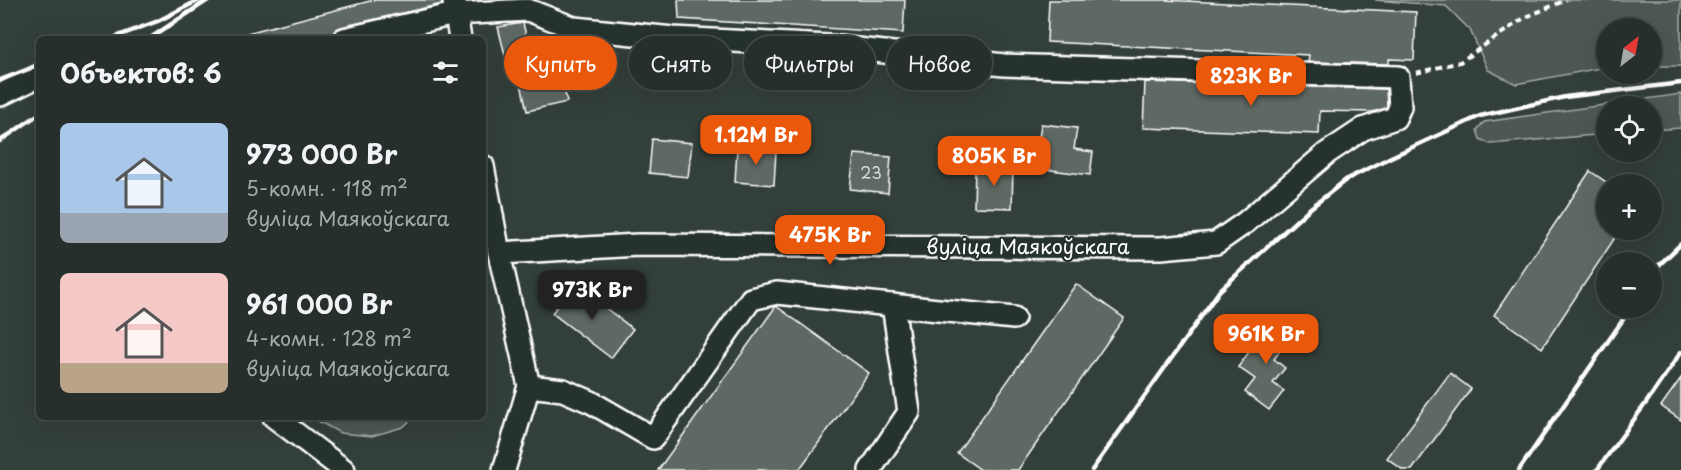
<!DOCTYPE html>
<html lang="ru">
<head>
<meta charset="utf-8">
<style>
  :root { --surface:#262f2c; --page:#2e3734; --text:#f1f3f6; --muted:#a4a9a9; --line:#424a48; --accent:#ea580c }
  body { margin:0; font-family:"Playpen Sans",sans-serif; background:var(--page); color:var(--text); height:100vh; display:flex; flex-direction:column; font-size:22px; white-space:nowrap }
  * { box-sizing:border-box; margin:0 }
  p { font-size:20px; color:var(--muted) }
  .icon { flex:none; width:33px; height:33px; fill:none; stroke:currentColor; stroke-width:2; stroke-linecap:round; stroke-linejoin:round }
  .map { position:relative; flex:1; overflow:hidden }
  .details { position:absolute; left:36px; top:36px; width:450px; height:384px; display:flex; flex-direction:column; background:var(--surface); border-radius:9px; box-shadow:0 6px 24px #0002,0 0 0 2px var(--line) }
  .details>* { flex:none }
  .banner { position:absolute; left:504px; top:36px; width:570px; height:54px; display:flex; gap:12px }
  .needle { width:39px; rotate:31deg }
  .tools { position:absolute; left:1596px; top:18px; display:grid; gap:12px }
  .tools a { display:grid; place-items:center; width:66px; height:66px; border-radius:50%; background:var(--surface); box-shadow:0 6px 24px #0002,0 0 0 2px var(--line); font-size:30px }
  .price { position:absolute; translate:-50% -51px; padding:0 14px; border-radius:12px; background:var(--accent); color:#fff; font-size:20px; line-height:39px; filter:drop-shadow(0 2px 3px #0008) }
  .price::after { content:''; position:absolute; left:50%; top:36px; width:18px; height:14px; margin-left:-9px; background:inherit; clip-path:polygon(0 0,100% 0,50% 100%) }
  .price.selected { background:#222; color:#fff }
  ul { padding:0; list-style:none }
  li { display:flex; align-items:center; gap:18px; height:150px; padding:0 24px }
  li span { display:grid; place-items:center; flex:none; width:168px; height:120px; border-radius:9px; color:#555 }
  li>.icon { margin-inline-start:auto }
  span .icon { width:72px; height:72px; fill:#fffc; stroke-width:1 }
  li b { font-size:26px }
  h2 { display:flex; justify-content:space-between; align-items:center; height:72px; padding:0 24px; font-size:26px }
  .pill { padding:0 21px; border-radius:27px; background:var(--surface); box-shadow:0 6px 24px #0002,0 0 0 2px var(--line); font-size:21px; line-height:54px }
  .pill.selected { background:var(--accent); color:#fff }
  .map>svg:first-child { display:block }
  .green { fill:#4d5853; stroke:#a6aca9; stroke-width:1.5 }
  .building { fill:#5f6964; stroke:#fff; stroke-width:1.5 }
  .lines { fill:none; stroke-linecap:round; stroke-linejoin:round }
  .minor-casing { stroke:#fff; stroke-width:26 }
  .path { stroke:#fff; stroke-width:4; stroke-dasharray:6 4.5; stroke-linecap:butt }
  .minor { stroke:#26332d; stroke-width:21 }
  .rail { stroke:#fff; stroke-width:4.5 }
  .labels { text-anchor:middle; stroke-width:4.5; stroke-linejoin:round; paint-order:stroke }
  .number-label { font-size:16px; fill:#d7dad8 }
  .street-label { font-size:20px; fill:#fff; stroke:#26332d }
</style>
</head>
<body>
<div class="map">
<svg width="1681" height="470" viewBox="0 0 1681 470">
  <rect width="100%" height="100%" fill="#333f3a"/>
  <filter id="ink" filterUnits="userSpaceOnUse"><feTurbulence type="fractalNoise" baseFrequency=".0167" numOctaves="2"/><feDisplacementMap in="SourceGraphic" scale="12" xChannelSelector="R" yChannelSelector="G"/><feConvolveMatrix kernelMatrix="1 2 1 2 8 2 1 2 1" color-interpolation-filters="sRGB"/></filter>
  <g filter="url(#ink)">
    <g class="green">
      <polygon points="1375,0 1681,0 1681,66 1652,66 1652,28 1606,28 1606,67 1516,84 1488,70 1470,30 1446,6"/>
      <polygon points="1681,94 1681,128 1652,130 1652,106 1606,106 1606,134 1490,144 1480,139 1477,130 1484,122"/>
      <polygon points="311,417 414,417 403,427 372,436 340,433"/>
    </g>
    <g class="building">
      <polygon points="374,0 442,0 442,4 341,27 335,30 332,39 248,39 247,33"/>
      <polygon points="678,0 905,0 903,33 679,19"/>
      <polygon points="1049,0 1164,0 1416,12 1414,60 1389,59 1389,64 1308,62 1309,55 1047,42"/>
      <polygon points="523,23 531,57 507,63 498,27"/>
      <polygon points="556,52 567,102 527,111 516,61"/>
      <polygon points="1145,82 1386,89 1387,105 1386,108 1372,112 1320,111 1319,134 1143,128"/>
      <polygon points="1041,124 1077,128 1074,149 1093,152 1090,175 1035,168"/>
      <polygon points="652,139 692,143 688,177 649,173"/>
      <polygon points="737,148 776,151 774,185 735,182"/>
      <polygon points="854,154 891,157 888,193 850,189"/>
      <polygon points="975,166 1013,167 1012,208 974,207"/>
      <polygon points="1590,171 1606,182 1606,230 1620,230 1542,348 1494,315"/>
      <polygon points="574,284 633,329 611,358 552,313"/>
      <polygon points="1076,284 1124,318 1018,470 981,470 957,453"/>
      <polygon points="776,306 869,373 799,470 658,470"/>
      <polygon points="1273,319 1293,333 1274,359 1285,368 1273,383 1284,391 1269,410 1245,392 1255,379 1238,367"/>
      <polygon points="1450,373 1471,389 1412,470 1403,470 1387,458"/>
      <polygon points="1681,378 1681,420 1661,406"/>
    </g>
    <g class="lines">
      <g class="minor-casing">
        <g id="minor">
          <polyline points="454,1 460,39"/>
          <polyline points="344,39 455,14 528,10 574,28 673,38 829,46 1004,65 1398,77 1400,107 1395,118 1363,129 1327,153 1246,222 1216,243 1161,248 638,245 499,253"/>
          <polyline points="0,95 39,76"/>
          <polyline points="483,166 499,253 529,386 504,470"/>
          <polyline points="529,386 563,390 591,402 653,438 751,299 777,293 1014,318"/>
          <polyline points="274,417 344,470"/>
          <polyline points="870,470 909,412 893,305"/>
        </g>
      </g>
      <polyline class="path" points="1416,73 1460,62 1524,18 1566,0"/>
      <use href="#minor" class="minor"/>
      <g class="rail">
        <polyline points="110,39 158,21 199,0"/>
        <polyline points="149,39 208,0"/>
        <polyline points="0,80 39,65"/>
        <polyline points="0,141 39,114"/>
        <polyline points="1652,277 1659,265 1681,244"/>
        <polyline points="1092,470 1220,290 1308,210 1347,179 1391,157 1480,116 1565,97 1681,83"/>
        <polyline points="1519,470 1631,308"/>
        <polyline points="1597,470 1646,403 1681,352"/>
      </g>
    </g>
  </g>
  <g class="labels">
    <g class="number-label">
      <text x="871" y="179">23</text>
    </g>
    <g class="street-label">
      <text x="1028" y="254">вуліца Маякоўскага</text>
    </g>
  </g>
</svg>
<div class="tools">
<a><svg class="needle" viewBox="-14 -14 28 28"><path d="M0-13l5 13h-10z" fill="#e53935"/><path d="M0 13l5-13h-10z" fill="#a4a9a9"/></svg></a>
<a><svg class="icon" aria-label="locate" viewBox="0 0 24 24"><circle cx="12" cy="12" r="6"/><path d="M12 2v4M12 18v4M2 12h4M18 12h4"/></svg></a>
<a>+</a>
<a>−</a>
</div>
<b class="price" style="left:1251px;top:107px">823K Br</b>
<b class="price" style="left:756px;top:166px">1.12M Br</b>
<b class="price" style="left:994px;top:187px">805K Br</b>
<b class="price" style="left:830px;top:266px">475K Br</b>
<b class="price selected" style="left:592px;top:321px">973K Br</b>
<b class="price" style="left:1266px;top:365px">961K Br</b>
<div class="banner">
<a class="pill selected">Купить</a>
<a class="pill">Снять</a>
<a class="pill">Фильтры</a>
<a class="pill">Новое</a>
</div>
<section class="details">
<h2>Объектов: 6<svg class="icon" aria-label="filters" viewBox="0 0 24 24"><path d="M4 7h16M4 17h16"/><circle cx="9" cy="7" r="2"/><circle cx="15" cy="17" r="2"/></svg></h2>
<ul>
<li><span style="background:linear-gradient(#a9c7e8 75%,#9aa5b1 0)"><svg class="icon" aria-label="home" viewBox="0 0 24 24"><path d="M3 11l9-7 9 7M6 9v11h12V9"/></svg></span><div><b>973 000 Br</b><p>5-комн. · 118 m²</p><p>вуліца Маякоўскага</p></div></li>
<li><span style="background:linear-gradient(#f6c9c9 75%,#b9a48a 0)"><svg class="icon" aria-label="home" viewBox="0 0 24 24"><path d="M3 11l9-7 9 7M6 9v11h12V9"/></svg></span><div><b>961 000 Br</b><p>4-комн. · 128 m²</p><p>вуліца Маякоўскага</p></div></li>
</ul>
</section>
</div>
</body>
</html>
